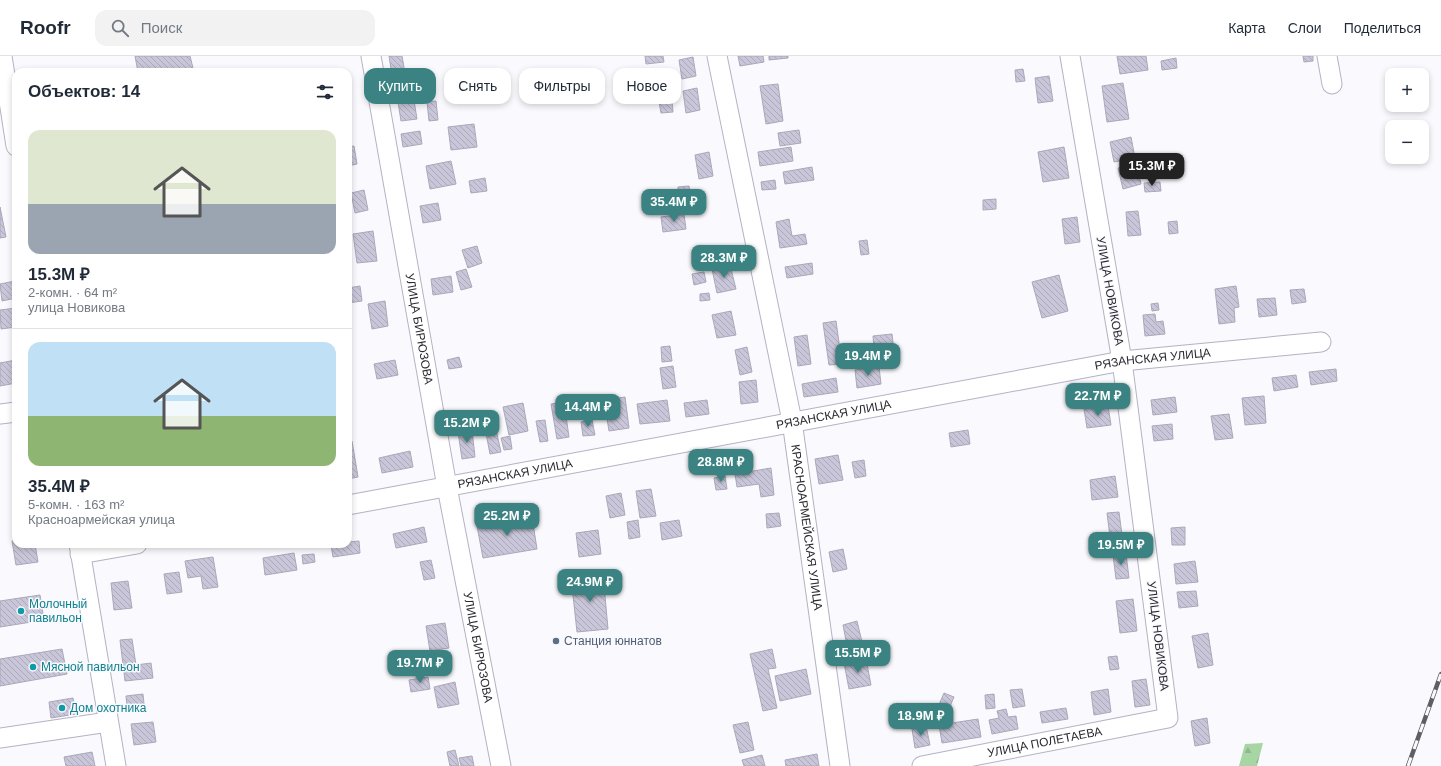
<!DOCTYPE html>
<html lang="ru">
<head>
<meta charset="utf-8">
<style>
  :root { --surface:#fff; --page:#f2f2f3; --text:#1f2937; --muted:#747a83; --line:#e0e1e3; --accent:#3b8383 }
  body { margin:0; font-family:Arial,sans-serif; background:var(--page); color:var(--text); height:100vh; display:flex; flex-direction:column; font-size:15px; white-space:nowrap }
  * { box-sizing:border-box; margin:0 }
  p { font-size:13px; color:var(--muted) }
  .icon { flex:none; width:22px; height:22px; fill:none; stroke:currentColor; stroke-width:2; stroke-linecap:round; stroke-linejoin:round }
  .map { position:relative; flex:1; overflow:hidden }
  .sheet { position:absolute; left:12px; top:12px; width:340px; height:480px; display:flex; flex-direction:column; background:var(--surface); border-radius:12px; box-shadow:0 2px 6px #0003 }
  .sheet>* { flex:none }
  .hud { position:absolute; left:364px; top:12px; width:380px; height:36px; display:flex; gap:8px }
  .fabs { position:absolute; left:1385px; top:12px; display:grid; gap:8px }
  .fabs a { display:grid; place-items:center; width:44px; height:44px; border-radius:8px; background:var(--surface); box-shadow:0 2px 6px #0003; font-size:20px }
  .price { position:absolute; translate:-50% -34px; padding:0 9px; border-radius:8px; background:var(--accent); color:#fff; font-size:13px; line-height:26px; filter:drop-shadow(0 1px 2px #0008) }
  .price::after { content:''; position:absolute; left:50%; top:24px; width:12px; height:9px; margin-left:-6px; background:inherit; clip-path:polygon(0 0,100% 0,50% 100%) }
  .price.on { background:#222; color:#fff }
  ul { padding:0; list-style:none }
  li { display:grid; align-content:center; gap:8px; height:212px; padding:0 16px }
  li+li { border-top:1px solid var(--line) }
  li span { display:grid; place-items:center; height:124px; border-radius:12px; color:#555 }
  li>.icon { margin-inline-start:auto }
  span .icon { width:72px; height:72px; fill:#fffc; stroke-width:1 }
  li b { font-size:17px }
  h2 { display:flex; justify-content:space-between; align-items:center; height:48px; padding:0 16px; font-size:17px }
  .pill { padding:0 14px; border-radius:12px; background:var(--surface); box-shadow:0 2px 6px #0003; font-size:14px; line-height:36px }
  .pill.on { background:var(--accent); color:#fff }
  header { display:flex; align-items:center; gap:24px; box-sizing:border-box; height:56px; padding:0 20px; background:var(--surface); border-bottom:1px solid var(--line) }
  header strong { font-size:19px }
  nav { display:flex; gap:22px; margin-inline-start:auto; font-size:14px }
  .search { width:280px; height:36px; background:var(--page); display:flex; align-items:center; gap:10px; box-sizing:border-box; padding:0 14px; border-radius:12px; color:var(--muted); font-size:15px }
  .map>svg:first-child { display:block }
  .forest { fill:url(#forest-firs) }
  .building { fill:url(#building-back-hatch); stroke:#aaa8b9 }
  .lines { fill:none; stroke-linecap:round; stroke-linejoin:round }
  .minor-casing { stroke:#b4b2c3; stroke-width:21 }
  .minor { stroke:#fff; stroke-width:19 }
  .rail-casing { stroke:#5f5e64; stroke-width:4.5 }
  .rail { stroke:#faf9fd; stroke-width:3; stroke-dasharray:9; stroke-linecap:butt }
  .culture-dot { fill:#0f9aa8; stroke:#faf9fd; stroke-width:1.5 }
  .service-dot { fill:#5c6f8a; stroke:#faf9fd; stroke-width:1.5 }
  .labels { text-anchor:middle; stroke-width:3; stroke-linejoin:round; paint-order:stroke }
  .street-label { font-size:12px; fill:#2b2a31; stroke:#faf9fd }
  .culture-label { font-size:12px; fill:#0d838f; stroke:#faf9fd; text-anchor:start }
  .service-label { font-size:12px; fill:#4e5e75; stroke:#faf9fd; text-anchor:start }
</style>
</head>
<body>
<header>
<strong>Roofr</strong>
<div class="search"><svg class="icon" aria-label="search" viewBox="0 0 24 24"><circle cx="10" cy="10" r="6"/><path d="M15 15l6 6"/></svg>Поиск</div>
<nav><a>Карта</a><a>Слои</a><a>Поделиться</a></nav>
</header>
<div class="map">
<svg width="1441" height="710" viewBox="0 0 1441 710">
  <defs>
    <pattern id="forest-firs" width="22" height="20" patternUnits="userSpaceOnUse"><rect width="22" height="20" fill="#a7d5a3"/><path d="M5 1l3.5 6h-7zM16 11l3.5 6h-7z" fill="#90b78d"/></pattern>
    <pattern id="building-back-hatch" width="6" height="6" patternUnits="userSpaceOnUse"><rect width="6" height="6" fill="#c8c6d8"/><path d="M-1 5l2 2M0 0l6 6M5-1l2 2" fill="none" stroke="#acaaba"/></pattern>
  </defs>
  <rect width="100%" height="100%" fill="#faf9fd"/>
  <polygon class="forest" points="1263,687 1257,710 1239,710 1245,688"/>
  <g class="building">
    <polygon points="135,0 190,0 194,16 138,16"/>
    <polygon points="389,0 402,0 405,17 392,19"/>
    <polygon points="645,0 663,0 664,6 646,8"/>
    <polygon points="738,0 763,0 764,6 740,10"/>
    <polygon points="769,0 788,0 788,2 769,4"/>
    <polygon points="1117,0 1146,0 1148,14 1120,18"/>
    <polygon points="1303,0 1313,0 1313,5 1304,6"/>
    <polygon points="693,1 696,20 682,23 679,4"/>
    <polygon points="1176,2 1177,12 1162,14 1161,5"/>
    <polygon points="1023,13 1025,25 1016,26 1015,14"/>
    <polygon points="667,15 670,29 658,32 654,17"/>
    <polygon points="1049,20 1053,45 1038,47 1035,22"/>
    <polygon points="1123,27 1129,63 1107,66 1102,30"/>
    <polygon points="778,28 783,65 766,68 760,30"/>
    <polygon points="697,32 700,54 686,57 683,35"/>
    <polygon points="413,38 417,63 401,65 397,40"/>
    <polygon points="436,45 438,64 429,65 427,46"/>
    <polygon points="672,45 673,56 661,57 659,46"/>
    <polygon points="474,68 477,91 451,94 448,71"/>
    <polygon points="799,74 801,87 780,90 778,77"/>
    <polygon points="420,75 422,88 403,91 401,78"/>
    <polygon points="1131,81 1135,102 1114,106 1110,86"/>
    <polygon points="354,90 357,108 348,110 348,91"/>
    <polygon points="791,91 793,105 760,110 758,96"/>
    <polygon points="1064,91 1069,122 1043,126 1038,96"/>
    <polygon points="709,96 713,120 699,123 695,99"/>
    <polygon points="451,105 456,128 430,133 426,110"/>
    <polygon points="1136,107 1141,128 1123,133 1118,112"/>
    <polygon points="812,111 814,124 785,128 783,116"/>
    <polygon points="485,122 487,135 471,137 469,125"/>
    <polygon points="775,124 776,133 762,134 761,126"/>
    <polygon points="1160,126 1161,135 1145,136 1144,127"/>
    <polygon points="689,130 690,137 678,138 678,131"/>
    <polygon points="364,134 368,154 355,157 351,137"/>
    <polygon points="996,143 996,153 983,154 983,144"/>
    <polygon points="438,147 441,164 423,167 420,150"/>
    <polygon points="0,151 6,181 0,182"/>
    <polygon points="1138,155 1141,179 1128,180 1126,156"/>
    <polygon points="684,158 686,173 663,176 661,161"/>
    <polygon points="1077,161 1080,186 1065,188 1062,163"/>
    <polygon points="789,163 792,180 805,178 807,188 780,192 776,166"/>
    <polygon points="1177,165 1178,177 1169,178 1168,166"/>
    <polygon points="373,175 377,205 357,207 353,178"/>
    <polygon points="867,184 869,198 861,199 859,185"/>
    <polygon points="477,190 482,207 468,212 462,194"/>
    <polygon points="812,207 813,218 787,222 785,211"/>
    <polygon points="730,209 736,233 717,237 712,213"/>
    <polygon points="466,213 472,231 461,234 456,216"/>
    <polygon points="704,216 706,226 694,229 692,218"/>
    <polygon points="1059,219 1068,255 1042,262 1032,226"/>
    <polygon points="451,220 453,236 433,239 431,223"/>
    <polygon points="15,225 16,242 2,245 0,228"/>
    <polygon points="360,230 362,245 348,247 348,232"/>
    <polygon points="1236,230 1239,251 1234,252 1235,266 1219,268 1215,233"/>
    <polygon points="1304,233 1306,246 1292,248 1290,234"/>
    <polygon points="709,237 710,244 700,245 700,238"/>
    <polygon points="1275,242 1277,259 1259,261 1257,243"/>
    <polygon points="385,245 388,270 372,273 368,248"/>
    <polygon points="1158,247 1159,254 1152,255 1151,248"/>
    <polygon points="16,252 16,271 1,273 0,254"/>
    <polygon points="731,255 736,279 717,282 712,259"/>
    <polygon points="1155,258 1156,266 1163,265 1165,278 1145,280 1143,259"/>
    <polygon points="836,265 842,308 829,309 823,267"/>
    <polygon points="892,278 895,303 875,305 873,280"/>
    <polygon points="807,279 811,308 798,310 794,281"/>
    <polygon points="670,290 672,305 662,306 661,291"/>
    <polygon points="747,291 752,316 740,319 735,294"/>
    <polygon points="459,301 462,311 449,313 447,304"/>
    <polygon points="16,304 16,327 0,330 0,307"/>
    <polygon points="395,304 398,319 377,323 374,308"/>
    <polygon points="673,310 676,331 663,333 660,312"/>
    <polygon points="879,311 881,328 857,332 855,314"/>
    <polygon points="1336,313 1337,325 1311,329 1309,316"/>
    <polygon points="1296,319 1298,331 1274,335 1272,322"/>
    <polygon points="836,322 838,336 804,341 802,328"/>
    <polygon points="756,324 758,346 741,348 739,326"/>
    <polygon points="1264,340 1266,367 1245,369 1242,342"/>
    <polygon points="625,341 629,372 609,375 604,344"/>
    <polygon points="1175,341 1177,356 1153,359 1151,344"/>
    <polygon points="667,344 670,365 640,368 637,348"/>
    <polygon points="707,344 709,358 686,361 684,347"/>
    <polygon points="564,346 569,381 557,383 551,348"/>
    <polygon points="523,347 528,375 509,379 503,351"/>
    <polygon points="1108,350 1111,369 1087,372 1084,353"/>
    <polygon points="1229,358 1233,382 1215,384 1211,360"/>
    <polygon points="545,364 548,385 540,386 536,365"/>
    <polygon points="592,364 595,379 583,380 581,366"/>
    <polygon points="494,365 501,396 490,398 484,367"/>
    <polygon points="1172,368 1173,383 1154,385 1152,370"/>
    <polygon points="472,374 475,401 462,403 458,376"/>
    <polygon points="968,374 970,388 951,391 949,377"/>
    <polygon points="510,380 512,393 504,394 501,382"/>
    <polygon points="352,385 358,421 348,423 348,386"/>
    <polygon points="410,395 413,411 382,417 379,402"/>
    <polygon points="838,399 843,424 819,428 815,403"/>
    <polygon points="864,404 866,420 855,422 852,406"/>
    <polygon points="771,412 774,439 761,441 759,428 737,431 735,418"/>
    <polygon points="725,420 727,433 716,434 714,422"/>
    <polygon points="1115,420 1118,441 1092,444 1090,424"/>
    <polygon points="651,433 656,460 640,462 636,435"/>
    <polygon points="621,437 625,459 610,462 606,440"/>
    <polygon points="1119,456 1122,479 1110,481 1107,457"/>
    <polygon points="779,457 781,470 767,472 766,458"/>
    <polygon points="532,461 537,493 483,502 477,470"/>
    <polygon points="638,464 640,481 629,483 627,466"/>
    <polygon points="679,464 682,480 662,484 660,467"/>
    <polygon points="424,471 427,486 396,492 393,478"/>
    <polygon points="1185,471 1185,489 1172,489 1171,472"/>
    <polygon points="598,474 601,498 579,501 576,477"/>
    <polygon points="16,484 16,488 35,488 38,506 16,509 12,485"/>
    <polygon points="359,485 360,497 333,501 331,489 348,488 348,486"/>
    <polygon points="843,493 847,513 833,516 829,496"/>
    <polygon points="294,497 297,514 265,519 263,502"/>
    <polygon points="314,498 315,506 303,508 302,499"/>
    <polygon points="1126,498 1129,522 1116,523 1113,499"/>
    <polygon points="213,501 218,531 203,533 201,520 188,522 185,505"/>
    <polygon points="431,504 435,522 424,524 420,506"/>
    <polygon points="1195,505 1198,526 1176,528 1174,508"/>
    <polygon points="179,516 182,536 167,538 164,518"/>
    <polygon points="603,518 608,573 577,576 571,521"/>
    <polygon points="128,525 132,552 114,554 111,527"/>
    <polygon points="1196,535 1198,550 1179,552 1177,536"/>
    <polygon points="40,539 44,564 0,571 0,545"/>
    <polygon points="1133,543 1137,575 1120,577 1116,545"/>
    <polygon points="857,565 862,586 847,590 843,569"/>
    <polygon points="445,567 449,592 430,595 426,570"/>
    <polygon points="1208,577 1213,609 1198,612 1192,580"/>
    <polygon points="132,583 136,609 151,607 153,622 125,625 120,584"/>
    <polygon points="62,593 67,618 0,630 0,603"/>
    <polygon points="772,593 776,612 768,613 777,652 763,655 750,598"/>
    <polygon points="1117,600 1119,613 1110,614 1108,601"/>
    <polygon points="866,603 871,629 849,633 844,607"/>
    <polygon points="806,613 811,638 780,645 775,620"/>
    <polygon points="428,621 430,633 411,636 409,624"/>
    <polygon points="1146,623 1150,649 1135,651 1132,625"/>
    <polygon points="455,626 459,648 438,652 434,631"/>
    <polygon points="1022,633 1025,650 1013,652 1010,634"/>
    <polygon points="1108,633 1111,656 1094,659 1091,636"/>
    <polygon points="944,637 954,641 948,655 938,651"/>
    <polygon points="143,638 144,648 127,650 126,640"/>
    <polygon points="994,638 995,652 986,653 985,639"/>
    <polygon points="73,642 76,658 51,662 49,646"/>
    <polygon points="1066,652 1068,663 1042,667 1040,656"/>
    <polygon points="1006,653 1008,661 1016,660 1018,673 992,678 989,664 999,662 997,655"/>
    <polygon points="1207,662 1210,687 1195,690 1191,665"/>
    <polygon points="978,663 981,681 942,687 939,669"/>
    <polygon points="153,666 156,686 134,689 131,668"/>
    <polygon points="748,666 754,694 740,697 733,669"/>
    <polygon points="926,670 930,689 915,692 912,673"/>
    <polygon points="455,694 459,710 450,710 447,696"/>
    <polygon points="92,696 95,710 66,710 64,701"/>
    <polygon points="817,698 819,710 786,710 785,704"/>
    <polygon points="762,699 765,710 744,710 742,704"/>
    <polygon points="472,700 474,710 461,710 459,702"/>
  </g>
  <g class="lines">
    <g class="minor-casing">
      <g id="minor">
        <polyline points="2,0 16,90"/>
        <path id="s1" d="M371 0 447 431 501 710"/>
        <path id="s2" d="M717 0 792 365 840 710"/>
        <polyline points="1327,0 1332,28"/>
        <polyline points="0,358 16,356"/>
        <path id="s3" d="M348 449 1122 305 1321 286"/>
        <polyline points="79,488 116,710"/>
        <polyline points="80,498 137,488"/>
        <polyline points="0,682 108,666"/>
        <path id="s4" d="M922 710 1168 662 1122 305 1070 0"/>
      </g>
    </g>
    <use href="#minor" class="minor"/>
    <g class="rail-casing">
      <polyline id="rail" points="1408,710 1441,618"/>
    </g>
    <use href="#rail" class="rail"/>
  </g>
  <g class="culture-dot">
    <circle cx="21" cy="555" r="4"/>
    <circle cx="33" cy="611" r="4"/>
    <circle cx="62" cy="652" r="4"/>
  </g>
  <circle class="service-dot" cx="556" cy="585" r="4"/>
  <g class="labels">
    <g class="street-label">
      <text transform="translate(1110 235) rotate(80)" y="4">УЛИЦА НОВИКОВА</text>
      <text dy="4" stroke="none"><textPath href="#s1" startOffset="277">УЛИЦА БИРЮЗОВА</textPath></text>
      <text dy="4" stroke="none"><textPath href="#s3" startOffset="818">РЯЗАНСКАЯ УЛИЦА</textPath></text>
      <text dy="4" stroke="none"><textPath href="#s3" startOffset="494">РЯЗАНСКАЯ УЛИЦА</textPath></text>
      <text dy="4" stroke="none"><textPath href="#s3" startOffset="170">РЯЗАНСКАЯ УЛИЦА</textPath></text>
      <text dy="4" stroke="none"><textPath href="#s2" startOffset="480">КРАСНОАРМЕЙСКАЯ УЛИЦА</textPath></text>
      <text transform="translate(1158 580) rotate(83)" y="4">УЛИЦА НОВИКОВА</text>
      <text dy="4" stroke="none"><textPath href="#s1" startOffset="601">УЛИЦА БИРЮЗОВА</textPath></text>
      <text dy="4" stroke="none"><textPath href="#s4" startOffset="125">УЛИЦА ПОЛЕТАЕВА</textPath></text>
    </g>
    <g class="culture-label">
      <text x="29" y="552">Молочный<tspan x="29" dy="14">павильон</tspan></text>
      <text x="41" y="615">Мясной павильон</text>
      <text x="70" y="656">Дом охотника</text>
    </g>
    <g class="service-label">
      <text x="564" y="589">Станция юннатов</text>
    </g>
  </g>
</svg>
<div class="fabs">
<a>+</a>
<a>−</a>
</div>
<b class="price on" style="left:1152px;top:131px">15.3M ₽</b>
<b class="price" style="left:674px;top:167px">35.4M ₽</b>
<b class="price" style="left:724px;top:223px">28.3M ₽</b>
<b class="price" style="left:868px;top:321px">19.4M ₽</b>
<b class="price" style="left:1098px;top:361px">22.7M ₽</b>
<b class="price" style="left:588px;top:372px">14.4M ₽</b>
<b class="price" style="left:467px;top:388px">15.2M ₽</b>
<b class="price" style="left:721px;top:427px">28.8M ₽</b>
<b class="price" style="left:507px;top:481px">25.2M ₽</b>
<b class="price" style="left:1121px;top:510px">19.5M ₽</b>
<b class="price" style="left:590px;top:547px">24.9M ₽</b>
<b class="price" style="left:858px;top:618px">15.5M ₽</b>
<b class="price" style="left:420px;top:628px">19.7M ₽</b>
<b class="price" style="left:921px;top:681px">18.9M ₽</b>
<div class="hud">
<a class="pill on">Купить</a>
<a class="pill">Снять</a>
<a class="pill">Фильтры</a>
<a class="pill">Новое</a>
</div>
<section class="sheet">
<h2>Объектов: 14<svg class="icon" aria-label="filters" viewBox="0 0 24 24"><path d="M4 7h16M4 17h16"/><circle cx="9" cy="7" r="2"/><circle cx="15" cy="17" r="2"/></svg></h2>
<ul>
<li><span style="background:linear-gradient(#dfe7d0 60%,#9aa5b1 0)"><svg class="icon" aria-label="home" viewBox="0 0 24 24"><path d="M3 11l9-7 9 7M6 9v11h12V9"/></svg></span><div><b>15.3M ₽</b><p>2-комн. · 64 m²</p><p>улица Новикова</p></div></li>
<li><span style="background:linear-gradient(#bfe0f5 60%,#8fb573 0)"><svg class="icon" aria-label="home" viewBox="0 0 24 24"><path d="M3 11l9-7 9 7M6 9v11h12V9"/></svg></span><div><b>35.4M ₽</b><p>5-комн. · 163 m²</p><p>Красноармейская улица</p></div></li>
</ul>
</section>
</div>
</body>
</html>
